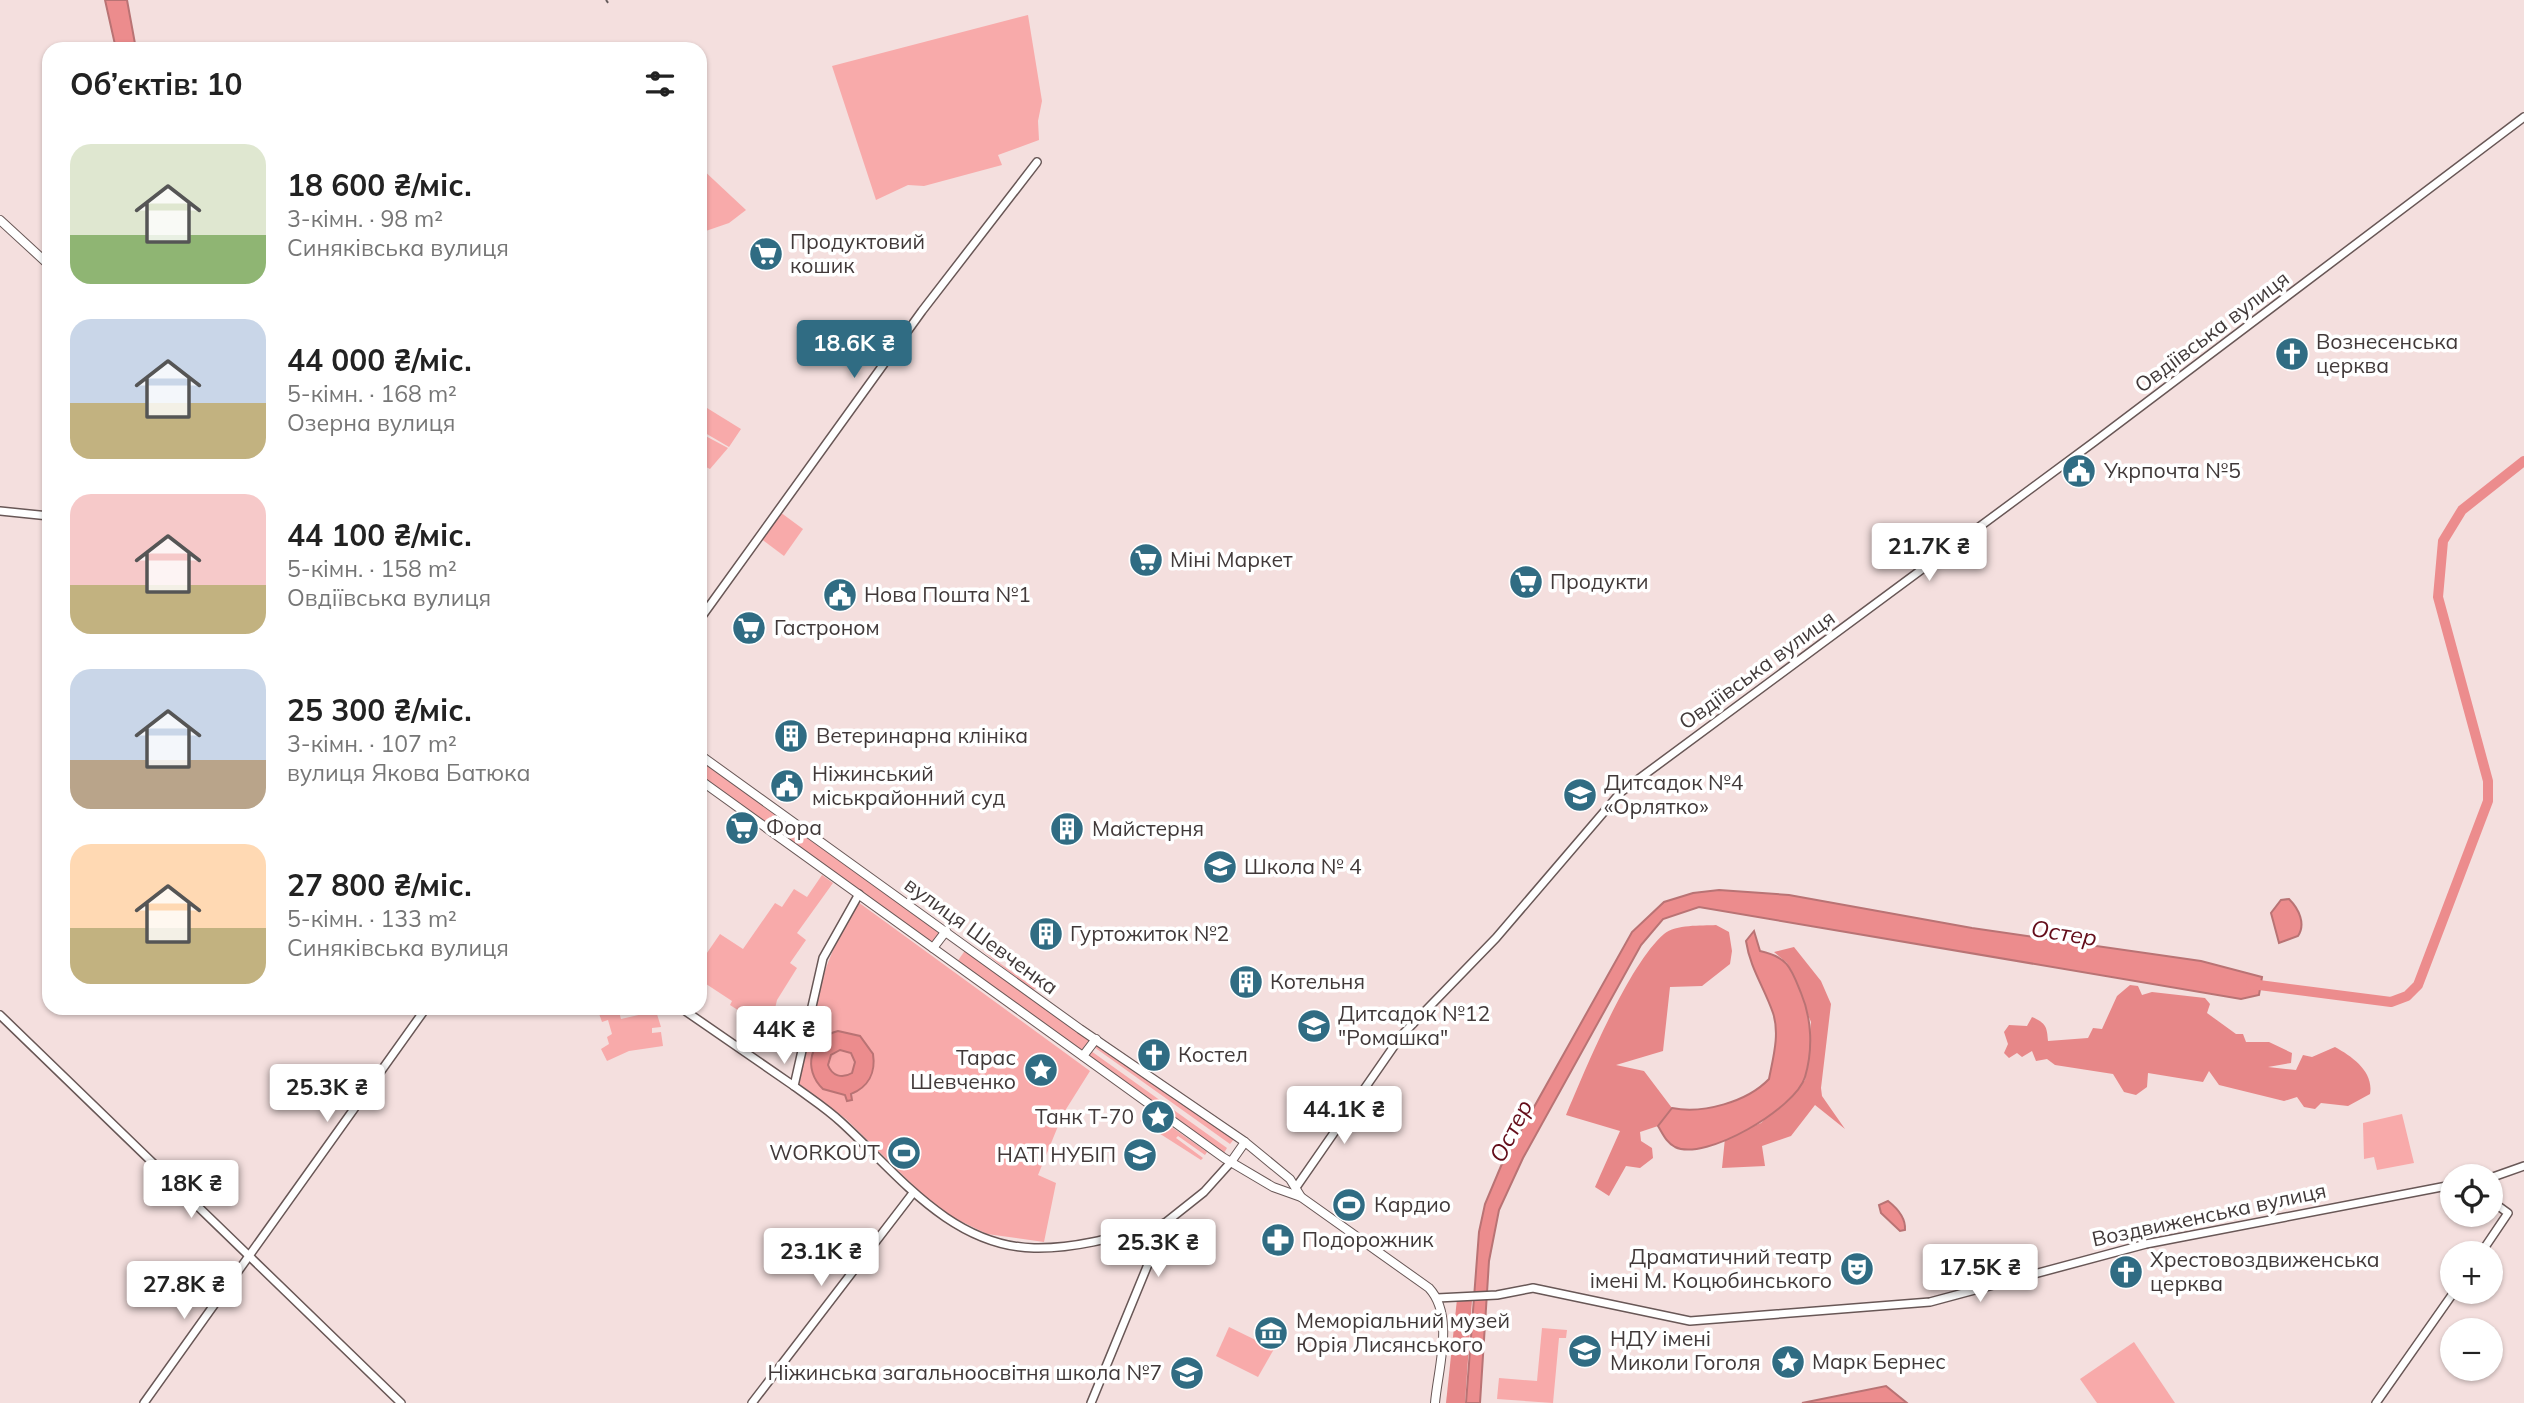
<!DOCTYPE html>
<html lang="uk">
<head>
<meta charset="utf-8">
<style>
  :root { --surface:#fff; --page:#f6f6f6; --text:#222; --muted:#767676; --accent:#306c83 }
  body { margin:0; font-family:Mulish,sans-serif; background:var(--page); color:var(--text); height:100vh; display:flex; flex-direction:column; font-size:26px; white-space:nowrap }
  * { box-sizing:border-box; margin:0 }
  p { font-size:23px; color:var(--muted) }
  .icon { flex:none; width:38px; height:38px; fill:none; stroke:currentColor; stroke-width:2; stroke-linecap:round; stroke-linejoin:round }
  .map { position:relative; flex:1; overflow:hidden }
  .panel { position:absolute; left:42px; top:42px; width:665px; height:973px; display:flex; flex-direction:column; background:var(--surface); border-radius:21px; box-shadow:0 2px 5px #0004 }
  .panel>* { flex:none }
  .buttons { position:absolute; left:2440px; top:1164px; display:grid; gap:14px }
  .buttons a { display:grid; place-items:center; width:63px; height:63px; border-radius:50%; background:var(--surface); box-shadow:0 2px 5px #0004; font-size:35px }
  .price { position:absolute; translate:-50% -60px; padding:0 16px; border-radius:7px; background:#fff; color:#222; font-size:23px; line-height:46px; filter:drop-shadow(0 2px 4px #0008) }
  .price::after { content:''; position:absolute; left:50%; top:42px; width:21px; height:16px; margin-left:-10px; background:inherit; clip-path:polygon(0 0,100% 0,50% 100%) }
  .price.selected { background:var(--accent); color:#fff }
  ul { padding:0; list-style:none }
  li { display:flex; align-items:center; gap:21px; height:175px; padding:0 28px }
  li span { display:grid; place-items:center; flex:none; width:196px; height:140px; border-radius:21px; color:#555 }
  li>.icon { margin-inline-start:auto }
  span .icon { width:84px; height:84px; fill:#fffc; stroke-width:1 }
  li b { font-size:30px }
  h2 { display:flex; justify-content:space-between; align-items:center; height:84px; padding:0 28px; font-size:30px }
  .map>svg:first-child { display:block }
  .green { fill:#f8aaaa; fill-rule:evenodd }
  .forest { fill:#e78788 }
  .water { fill:#ec8c8d; stroke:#b97374; stroke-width:2; fill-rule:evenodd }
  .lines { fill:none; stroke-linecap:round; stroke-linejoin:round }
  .river { stroke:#ec8c8d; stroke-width:10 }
  .secondary-casing { stroke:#685756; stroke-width:10 }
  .primary-casing { stroke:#685756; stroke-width:10 }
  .secondary { stroke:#fff; stroke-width:7 }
  .primary { stroke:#fff; stroke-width:8 }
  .rail { stroke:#655b5b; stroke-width:2; stroke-dasharray:3.5 7; stroke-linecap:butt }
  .labels { text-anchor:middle; stroke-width:7; stroke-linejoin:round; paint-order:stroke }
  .poi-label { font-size:21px; fill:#413939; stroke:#fff; text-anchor:start }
  .street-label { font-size:21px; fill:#413939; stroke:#fff }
  .water-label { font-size:23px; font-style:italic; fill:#640d1a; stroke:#fff }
</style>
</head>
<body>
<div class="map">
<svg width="2524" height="1403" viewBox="0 0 2524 1403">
  <rect width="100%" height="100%" fill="#f4dfde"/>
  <g class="green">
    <polygon points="1028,15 1042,101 1038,121 1039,140 998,155 1002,165 924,186 908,185 876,200 832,66"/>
    <polygon points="700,167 746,210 729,223 700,233"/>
    <polygon points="707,408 741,429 729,447 700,430 700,415"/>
    <polygon points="700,433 728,448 710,469 700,464"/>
    <polygon points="780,512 803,529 784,556 760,538"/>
    <polygon points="700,760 941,932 933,944 700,778"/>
    <polygon points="822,875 833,883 797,933 806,940 790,963 797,968 777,1000 767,1043 748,1027 750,1018 730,1005 732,1001 700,980 700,963 720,934 743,949 775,903 782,907 794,889 807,897"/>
    <path d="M858 902 1090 1071 1063 1114 1038 1175 1056 1183 1044 1242 987 1234 952 1217 924 1196 846 1119 798 1083C813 1012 819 966 858 902ZM822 1038 871 1049 874 1060 855 1092 847 1101 846 1095 811 1058Z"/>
    <polygon points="966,949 1091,1038 1081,1051 957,962"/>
    <polygon points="980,949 1036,989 1032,990"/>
    <polygon points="597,1008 618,1008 621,1019 656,1011 661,1027 652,1028 652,1033 661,1032 663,1046 629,1051 607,1061 601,1049 609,1044 607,1037 612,1034 608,1020 602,1022"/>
    <polygon points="1098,1042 1234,1139 1230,1144 1094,1047"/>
    <circle cx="842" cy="1063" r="14"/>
    <polygon points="1091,1051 1227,1148 1224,1153 1087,1056"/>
    <polygon points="2402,1114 2414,1163 2377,1170 2374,1157 2364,1159 2363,1123"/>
    <polygon points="1144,1116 1155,1125 1159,1120 1166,1123 1207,1152 1205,1155 1178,1136 1176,1138 1203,1158 1201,1160 1140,1121"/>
    <polygon points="1229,1327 1274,1349 1258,1377 1216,1356"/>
    <polygon points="1542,1328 1567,1330 1566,1338 1559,1338 1553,1403 1497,1399 1499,1378 1537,1381"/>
    <polygon points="2134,1342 2175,1403 2097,1403 2080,1379"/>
  </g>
  <g class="forest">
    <path d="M1716 925 1729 932 1732 951 1730 964 1702 986 1670 987 1663 1051 1616 1065 1644 1071 1672 1108 1658 1126 1640 1132 1641 1141 1652 1148 1653 1158 1640 1168 1626 1166 1609 1196 1595 1187 1620 1131 1566 1115C1585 1070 1628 965 1664 934 1676 924 1701 926 1716 925Z"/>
    <polygon points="1794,947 1821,981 1831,1004 1821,1088 1822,1096 1845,1129 1815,1105 1791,1136 1762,1146 1765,1166 1722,1168 1725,1138 1761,1123 1805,1080 1811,1022 1787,963 1774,952"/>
    <path d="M2130 985 2138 986 2142 995 2152 992 2205 998 2210 1004 2207 1013 2236 1034H2243L2246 1042H2269L2292 1053 2291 1063 2268 1067 2296 1070 2303 1055 2312 1057 2335 1047C2353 1057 2374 1072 2370 1094L2348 1106 2321 1103 2315 1109 2304 1107 2297 1097 2284 1101 2219 1085 2209 1071 2203 1082 2148 1073 2147 1087 2136 1095 2124 1092 2113 1074 2055 1065 2047 1059 2036 1061 2032 1051 2022 1057 2017 1053 2009 1058 2004 1053 2008 1044 2004 1032 2009 1025 2027 1026 2032 1017C2046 1023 2047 1027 2048 1041L2088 1038 2093 1028 2102 1029 2117 996Z"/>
    <polygon points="1457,1299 1472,1300 1465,1403 1446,1403"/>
  </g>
  <g class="water">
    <polygon points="105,0 127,0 136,49 116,49"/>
    <polygon points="1719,890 1789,895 1972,928 2201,961 2262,977 2259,995 2241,999 1699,907 1663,919 1641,945 1523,1158 1499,1210 1489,1261 1480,1403 1466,1403 1479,1232 1485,1204 1501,1166 1632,932 1664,902 1693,893"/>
    <path d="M2289 899C2299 909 2306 924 2298 936L2279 943 2271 913 2281 900Z"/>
    <path d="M1754 931 1760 951C1788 957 1791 968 1801 993 1812 1019 1813 1050 1805 1077 1796 1108 1705 1162 1675 1147 1666 1142 1663 1134 1658 1126L1672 1108C1703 1114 1747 1102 1769 1079 1773 1058 1780 1034 1773 1013 1764 987 1750 968 1746 941Z"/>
    <path d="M838 1031 860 1036 873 1054C876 1073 868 1087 851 1094L852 1100 847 1101 845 1095 823 1089C802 1069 810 1038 838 1031ZM840 1050 851 1053 855 1062 852 1073C842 1079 832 1076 828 1065L831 1055Z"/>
    <path d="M1888 1201C1897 1208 1906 1217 1905 1230L1900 1231 1881 1213 1879 1205Z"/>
    <polygon points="1886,1386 1907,1403 1802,1403"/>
  </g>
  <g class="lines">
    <polyline class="river" points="2251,984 2391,1002 2407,996 2418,985 2488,801 2488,781 2438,597 2443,541 2462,510 2524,461"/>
    <g class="secondary-casing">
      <g id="secondary">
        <polyline points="0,511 49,516"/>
        <polyline points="700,619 922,311 1037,162"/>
        <path d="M859 894 823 958 794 1086C810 1098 826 1108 841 1122 897 1173 950 1246 1034 1248 1079 1249 1122 1235 1165 1223"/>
        <polyline points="681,1008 794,1086"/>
        <polyline points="0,1015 401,1403"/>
        <polyline points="2490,1178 2524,1166"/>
        <polyline points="1297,1186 1401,1036 1496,938 1621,792 2094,442 2524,117"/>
        <polyline points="2481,1253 2508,1213 2490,1200"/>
        <polyline points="1437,1298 1497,1295 1533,1288 1690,1321 1930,1302 2146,1244 2452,1185"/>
        <polyline points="144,1403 426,1008"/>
        <polyline points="752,1403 913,1193"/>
        <polyline points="1091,1403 1165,1223 1204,1192 1231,1162"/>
        <polyline points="2376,1403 2454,1292"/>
      </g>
    </g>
    <g class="primary-casing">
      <g id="primary">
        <polyline points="0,220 49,265"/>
        <polyline points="700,755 1080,1029 1245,1142 1290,1179 1301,1197"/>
        <path d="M700 780 1224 1158 1273 1187 1301 1197 1429 1288C1455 1316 1438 1368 1435 1403"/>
        <polyline points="933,948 946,931"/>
        <polyline points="1083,1056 1096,1039"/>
        <polyline points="1231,1162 1245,1142"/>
      </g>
    </g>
    <use href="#secondary" class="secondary"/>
    <use href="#primary" class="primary"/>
    <polyline class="rail" points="606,0 609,4"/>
  </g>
  <defs>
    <g id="supermarket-disc" transform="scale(1.75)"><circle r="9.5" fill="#306c83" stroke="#fff"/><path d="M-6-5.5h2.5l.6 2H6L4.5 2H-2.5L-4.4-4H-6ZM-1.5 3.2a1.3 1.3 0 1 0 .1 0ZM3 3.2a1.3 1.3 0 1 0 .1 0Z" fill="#fff"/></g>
    <g id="church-disc" transform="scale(1.75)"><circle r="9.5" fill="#306c83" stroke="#fff"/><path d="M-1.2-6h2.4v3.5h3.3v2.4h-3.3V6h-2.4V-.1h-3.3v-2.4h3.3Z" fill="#fff"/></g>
    <g id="civic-disc" transform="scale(1.75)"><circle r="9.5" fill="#306c83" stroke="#fff"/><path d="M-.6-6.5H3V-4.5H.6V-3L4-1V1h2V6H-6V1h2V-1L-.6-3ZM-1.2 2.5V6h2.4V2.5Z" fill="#fff"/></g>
    <g id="building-disc" transform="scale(1.75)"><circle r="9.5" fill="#306c83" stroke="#fff"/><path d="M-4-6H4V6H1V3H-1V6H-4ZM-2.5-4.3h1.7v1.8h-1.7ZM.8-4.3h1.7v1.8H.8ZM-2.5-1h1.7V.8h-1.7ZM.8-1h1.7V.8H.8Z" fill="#fff"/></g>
    <g id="school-disc" transform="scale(1.75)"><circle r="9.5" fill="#306c83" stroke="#fff"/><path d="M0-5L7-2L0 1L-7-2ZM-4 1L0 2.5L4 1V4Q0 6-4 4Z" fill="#fff"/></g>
    <g id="sight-disc" transform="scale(1.75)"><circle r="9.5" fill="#306c83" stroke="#fff"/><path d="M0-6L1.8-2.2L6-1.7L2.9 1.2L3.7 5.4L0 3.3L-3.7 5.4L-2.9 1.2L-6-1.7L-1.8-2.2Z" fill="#fff"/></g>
    <g id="stadium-disc" transform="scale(1.75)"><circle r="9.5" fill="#306c83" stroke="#fff"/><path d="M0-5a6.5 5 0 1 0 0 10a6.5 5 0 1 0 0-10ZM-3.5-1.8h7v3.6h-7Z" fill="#fff"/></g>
    <g id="university-disc" transform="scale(1.75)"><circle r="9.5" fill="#306c83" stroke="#fff"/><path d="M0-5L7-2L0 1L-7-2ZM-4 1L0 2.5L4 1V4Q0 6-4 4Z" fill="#fff"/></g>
    <g id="pharmacy-disc" transform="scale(1.75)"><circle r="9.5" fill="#306c83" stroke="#fff"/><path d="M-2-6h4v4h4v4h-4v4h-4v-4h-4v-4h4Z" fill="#fff"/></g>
    <g id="theatre-disc" transform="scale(1.75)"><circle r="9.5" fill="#306c83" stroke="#fff"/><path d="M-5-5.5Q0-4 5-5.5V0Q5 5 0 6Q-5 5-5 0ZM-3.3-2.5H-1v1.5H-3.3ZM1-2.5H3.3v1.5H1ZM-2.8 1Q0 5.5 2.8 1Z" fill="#fff"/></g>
    <g id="museum-disc" transform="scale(1.75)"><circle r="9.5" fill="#306c83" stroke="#fff"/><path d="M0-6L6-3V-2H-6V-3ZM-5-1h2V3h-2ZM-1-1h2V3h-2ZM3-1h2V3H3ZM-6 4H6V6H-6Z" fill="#fff"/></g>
  </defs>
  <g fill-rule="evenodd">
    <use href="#supermarket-disc" x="766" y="254"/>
    <use href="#church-disc" x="2292" y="354"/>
    <use href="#civic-disc" x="2079" y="471"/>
    <use href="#supermarket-disc" x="1146" y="560"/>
    <use href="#supermarket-disc" x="1526" y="582"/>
    <use href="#civic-disc" x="840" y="595"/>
    <use href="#supermarket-disc" x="749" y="628"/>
    <use href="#building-disc" x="791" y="736"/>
    <use href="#civic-disc" x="787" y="786"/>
    <use href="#school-disc" x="1580" y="795"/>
    <use href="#supermarket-disc" x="742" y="828"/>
    <use href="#building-disc" x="1067" y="829"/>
    <use href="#school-disc" x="1220" y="867"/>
    <use href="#building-disc" x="1046" y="934"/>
    <use href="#building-disc" x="1246" y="982"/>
    <use href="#school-disc" x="1314" y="1026"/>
    <use href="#church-disc" x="1154" y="1055"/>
    <use href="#sight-disc" x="1041" y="1070"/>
    <use href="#sight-disc" x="1158" y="1117"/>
    <use href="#stadium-disc" x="904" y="1153"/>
    <use href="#university-disc" x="1140" y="1155"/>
    <use href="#stadium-disc" x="1349" y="1205"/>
    <use href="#pharmacy-disc" x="1278" y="1240"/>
    <use href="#theatre-disc" x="1857" y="1269"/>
    <use href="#church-disc" x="2126" y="1272"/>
    <use href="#museum-disc" x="1271" y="1333"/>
    <use href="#university-disc" x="1585" y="1351"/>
    <use href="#sight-disc" x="1788" y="1362"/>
    <use href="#school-disc" x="1187" y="1373"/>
  </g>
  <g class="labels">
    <g class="poi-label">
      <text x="790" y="249">Продуктовий<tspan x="790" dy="24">кошик</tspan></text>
      <text x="2316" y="349">Вознесенська<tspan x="2316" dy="24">церква</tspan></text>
      <text x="2104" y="478">Укрпочта №5</text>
      <text x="1170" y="567">Міні Маркет</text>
      <text x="1550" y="589">Продукти</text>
      <text x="864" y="602">Нова Пошта №1</text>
      <text x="774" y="635">Гастроном</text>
      <text x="816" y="743">Ветеринарна клініка</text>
      <text x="812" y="781">Ніжинський<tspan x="812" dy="24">міськрайонний суд</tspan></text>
      <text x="1604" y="790">Дитсадок №4<tspan x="1604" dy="24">«Орлятко»</tspan></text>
      <text x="766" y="835">Фора</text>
      <text x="1092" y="836">Майстерня</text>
      <text x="1244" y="874">Школа № 4</text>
      <text x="1070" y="941">Гуртожиток №2</text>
      <text x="1270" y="989">Котельня</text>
      <text x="1338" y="1021">Дитсадок №12<tspan x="1338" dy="24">"Ромашка"</tspan></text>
      <text x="1178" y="1062">Костел</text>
      <text x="1016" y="1065" text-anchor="end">Тарас<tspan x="1016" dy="24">Шевченко</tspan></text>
      <text x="1134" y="1124" text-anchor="end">Танк Т-70</text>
      <text x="880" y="1160" text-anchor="end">WORKOUT</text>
      <text x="1116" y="1162" text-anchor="end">НАТІ НУБІП</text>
      <text x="1374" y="1212">Кардио</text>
      <text x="1302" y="1247">Подорожник</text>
      <text x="1832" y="1264" text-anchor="end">Драматичний театр<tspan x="1832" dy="24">імені М. Коцюбинського</tspan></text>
      <text x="2150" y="1267">Хрестовоздвиженська<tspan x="2150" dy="24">церква</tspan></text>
      <text x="1296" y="1328">Меморіальний музей<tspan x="1296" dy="24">Юрія Лисянського</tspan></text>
      <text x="1610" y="1346">НДУ імені<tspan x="1610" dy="24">Миколи Гоголя</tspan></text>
      <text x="1812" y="1369">Марк Бернес</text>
      <text x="1162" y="1380" text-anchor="end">Ніжинська загальноосвітня школа №7</text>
    </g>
    <g class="street-label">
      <text transform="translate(2212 332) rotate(-37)" y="7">Овдіївська вулиця</text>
      <text transform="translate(1757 670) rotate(-36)" y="7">Овдіївська вулиця</text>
      <text transform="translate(981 936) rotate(36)" y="7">вулиця Шевченка</text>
      <text transform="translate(2209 1215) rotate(-12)" y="7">Воздвиженська вулиця</text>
    </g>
    <g class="water-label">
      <text transform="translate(2064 933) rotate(9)" y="8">Остер</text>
      <text transform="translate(1511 1131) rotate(-63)" y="8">Остер</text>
    </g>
  </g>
</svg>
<div class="buttons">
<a><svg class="icon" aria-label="locate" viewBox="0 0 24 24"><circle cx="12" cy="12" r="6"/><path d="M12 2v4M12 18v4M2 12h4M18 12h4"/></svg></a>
<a>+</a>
<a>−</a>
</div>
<b class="price selected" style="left:854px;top:380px">18.6K ₴</b>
<b class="price" style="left:1929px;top:583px">21.7K ₴</b>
<b class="price" style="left:784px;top:1066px">44K ₴</b>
<b class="price" style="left:327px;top:1124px">25.3K ₴</b>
<b class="price" style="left:1344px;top:1146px">44.1K ₴</b>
<b class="price" style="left:191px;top:1220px">18K ₴</b>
<b class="price" style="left:1158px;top:1279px">25.3K ₴</b>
<b class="price" style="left:821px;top:1288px">23.1K ₴</b>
<b class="price" style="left:1980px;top:1304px">17.5K ₴</b>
<b class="price" style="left:184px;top:1321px">27.8K ₴</b>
<section class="panel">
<h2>Об’єктів: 10<svg class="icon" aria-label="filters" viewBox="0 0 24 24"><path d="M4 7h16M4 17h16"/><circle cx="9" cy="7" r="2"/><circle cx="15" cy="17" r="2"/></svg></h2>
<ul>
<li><span style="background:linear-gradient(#dfe7d0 65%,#8fb573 0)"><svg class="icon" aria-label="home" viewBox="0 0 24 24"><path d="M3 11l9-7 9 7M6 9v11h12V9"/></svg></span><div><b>18 600 ₴/міс.</b><p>3-кімн. · 98 m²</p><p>Синяківська вулиця</p></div></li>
<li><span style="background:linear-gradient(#c9d6e8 60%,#c2b280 0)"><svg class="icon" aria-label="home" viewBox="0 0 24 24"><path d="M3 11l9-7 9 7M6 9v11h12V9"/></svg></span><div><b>44 000 ₴/міс.</b><p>5-кімн. · 168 m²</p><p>Озерна вулиця</p></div></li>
<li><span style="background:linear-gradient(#f6c9c9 65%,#c2b280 0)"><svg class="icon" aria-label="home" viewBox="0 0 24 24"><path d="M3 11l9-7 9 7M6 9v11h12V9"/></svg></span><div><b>44 100 ₴/міс.</b><p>5-кімн. · 158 m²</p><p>Овдіївська вулиця</p></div></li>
<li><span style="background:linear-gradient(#c9d6e8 65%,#b9a48a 0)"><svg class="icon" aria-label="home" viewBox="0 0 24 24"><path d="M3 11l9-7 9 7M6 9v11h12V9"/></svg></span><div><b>25 300 ₴/міс.</b><p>3-кімн. · 107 m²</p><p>вулиця Якова Батюка</p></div></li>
<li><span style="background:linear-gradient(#ffd9b3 60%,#c2b280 0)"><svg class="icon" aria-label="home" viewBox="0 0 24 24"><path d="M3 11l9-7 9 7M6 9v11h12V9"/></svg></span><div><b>27 800 ₴/міс.</b><p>5-кімн. · 133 m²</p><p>Синяківська вулиця</p></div></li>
</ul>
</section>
</div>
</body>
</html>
